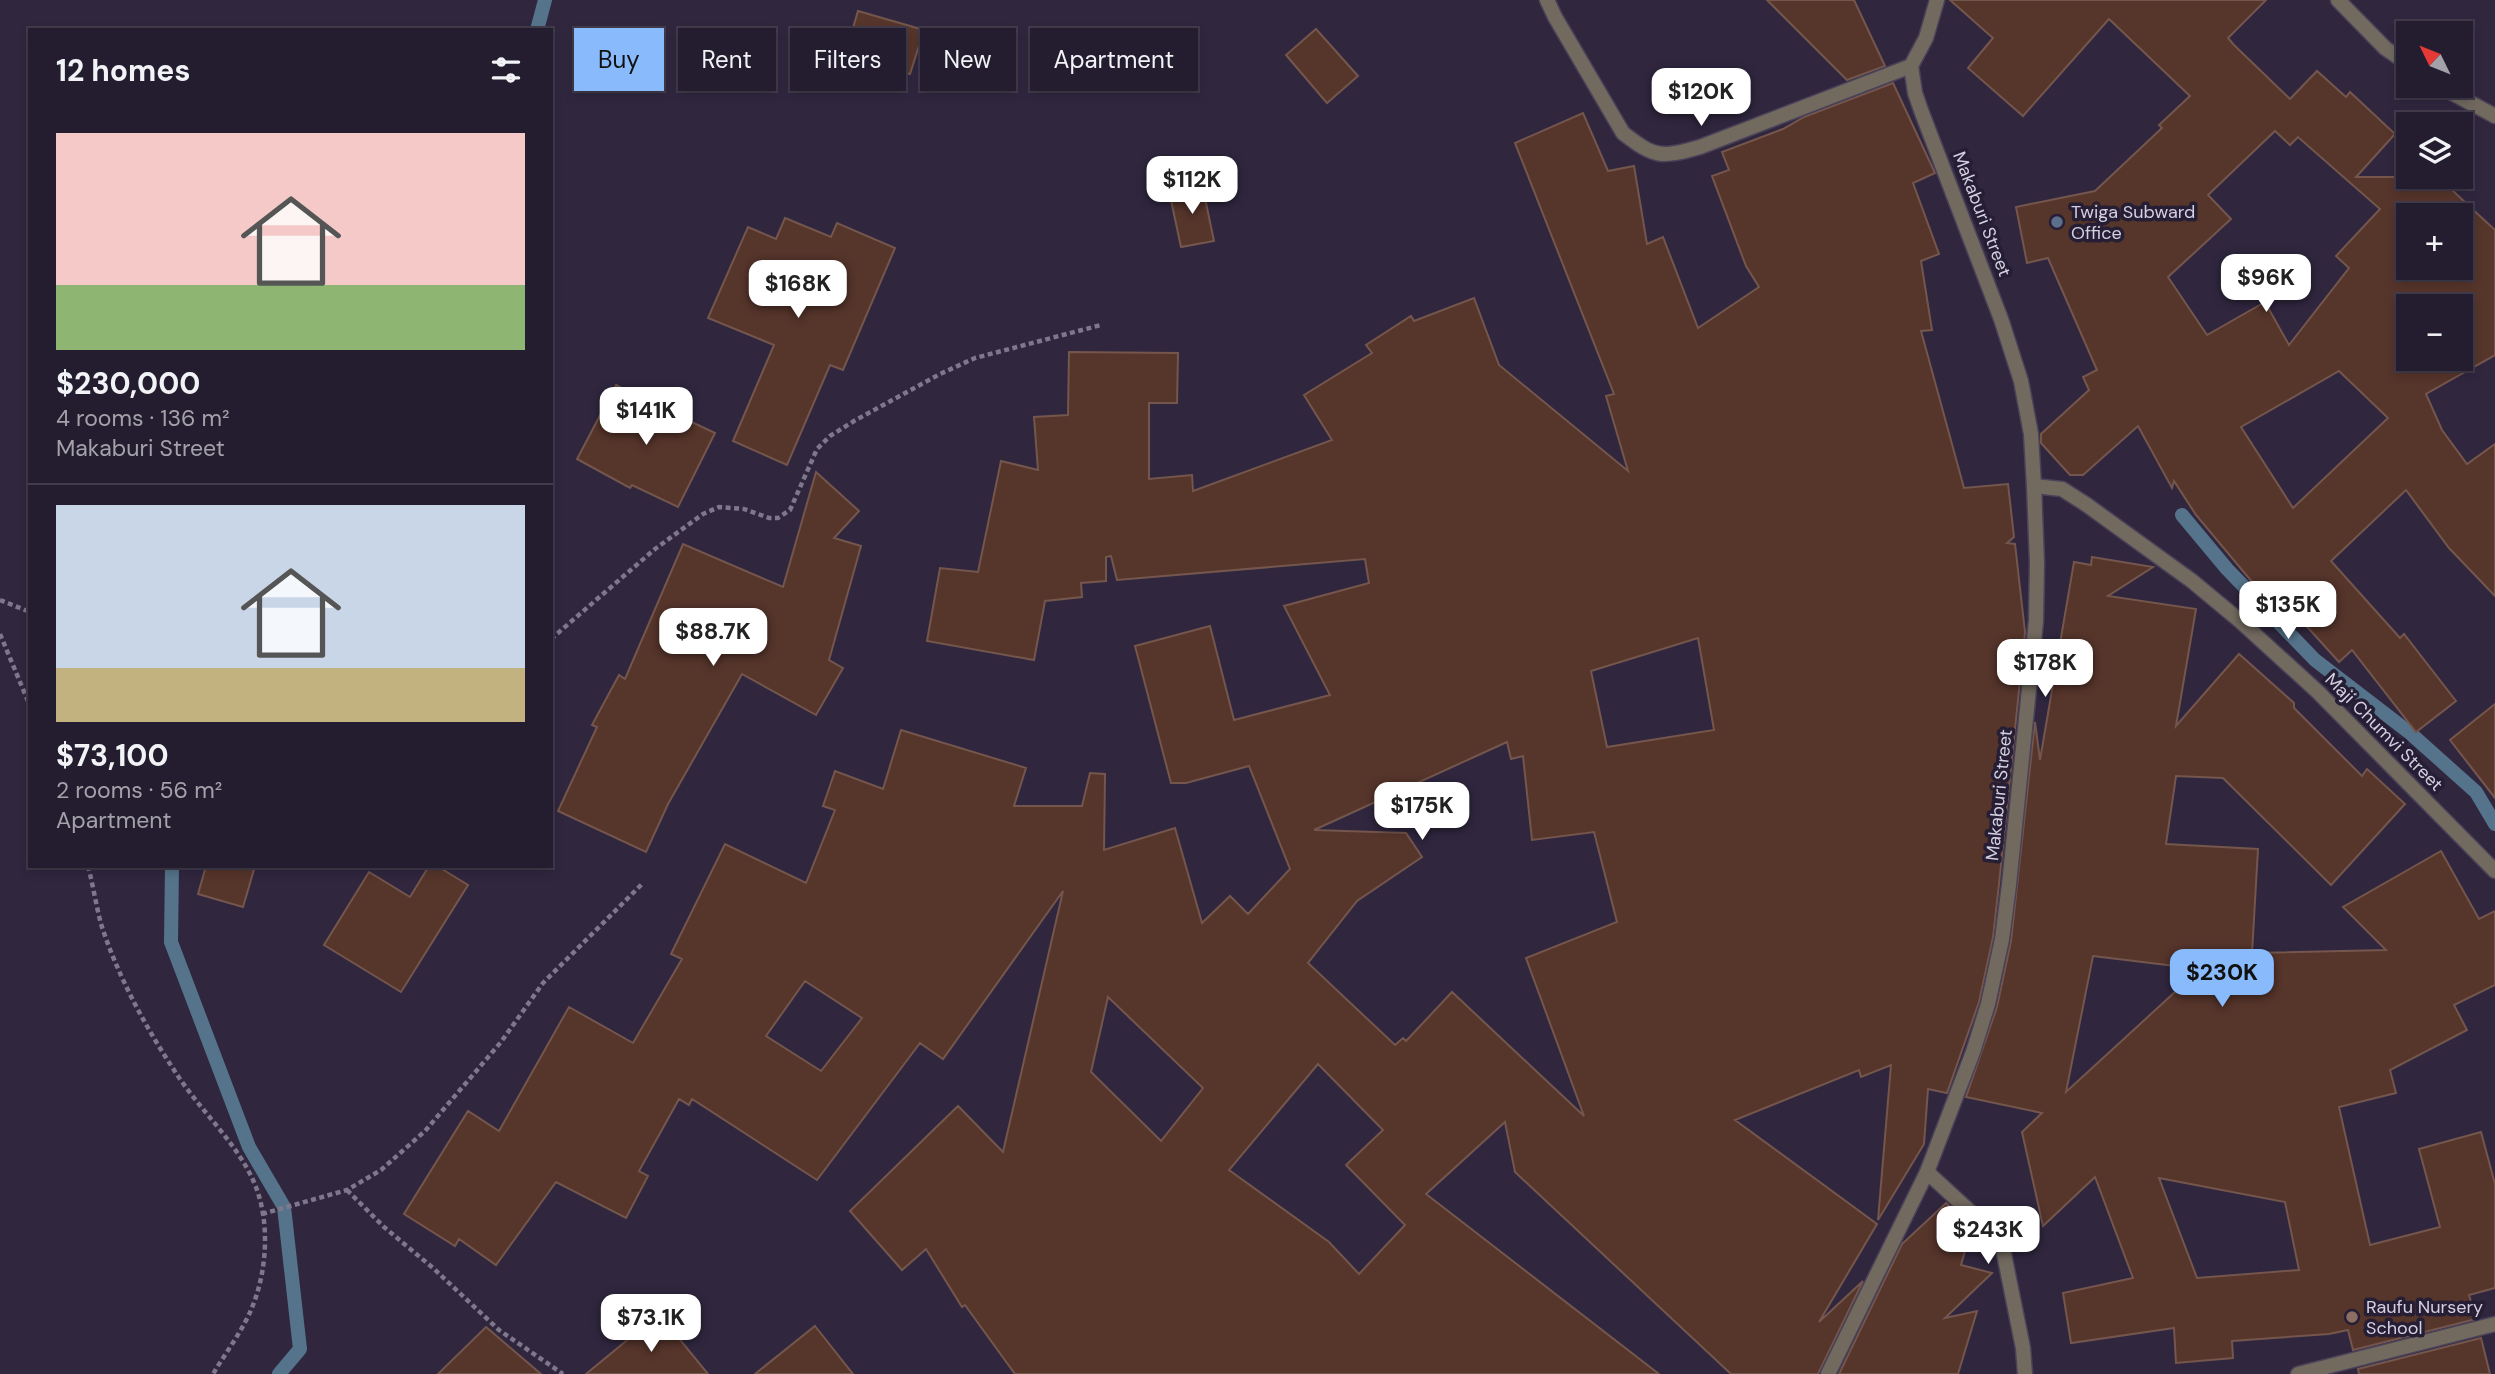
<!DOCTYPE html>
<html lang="en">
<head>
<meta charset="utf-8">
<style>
  :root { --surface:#241d2f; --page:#302a3b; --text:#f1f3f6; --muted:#a3a2aa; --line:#413b4b; --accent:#89bafc }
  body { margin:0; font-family:"DM Sans",sans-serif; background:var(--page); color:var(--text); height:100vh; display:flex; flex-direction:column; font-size:26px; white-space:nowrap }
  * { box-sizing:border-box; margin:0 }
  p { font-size:23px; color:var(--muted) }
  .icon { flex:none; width:38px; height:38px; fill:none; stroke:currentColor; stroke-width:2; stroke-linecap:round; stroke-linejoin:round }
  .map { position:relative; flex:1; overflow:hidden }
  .details { position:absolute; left:28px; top:28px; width:525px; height:840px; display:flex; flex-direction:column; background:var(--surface); border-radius:0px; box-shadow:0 4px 10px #0003,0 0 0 2px var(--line) }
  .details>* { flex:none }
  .guide { position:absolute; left:574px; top:28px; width:665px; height:63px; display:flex; gap:14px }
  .needle { width:46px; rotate:313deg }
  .tools { position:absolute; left:2396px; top:21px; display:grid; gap:14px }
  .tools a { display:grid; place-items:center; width:77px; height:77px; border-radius:0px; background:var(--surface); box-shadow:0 4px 10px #0003,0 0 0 2px var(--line); font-size:35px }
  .price { position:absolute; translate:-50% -60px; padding:0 16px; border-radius:14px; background:#fff; color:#222; font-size:23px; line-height:46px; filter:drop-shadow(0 2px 4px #0008) }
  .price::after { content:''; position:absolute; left:50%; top:42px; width:21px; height:16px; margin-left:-10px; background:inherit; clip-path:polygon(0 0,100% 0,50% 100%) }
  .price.current { background:var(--accent); color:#111 }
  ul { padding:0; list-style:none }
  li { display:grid; align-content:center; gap:14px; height:371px; padding:0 28px }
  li+li { border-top:2px solid var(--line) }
  li span { display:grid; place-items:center; height:217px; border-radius:0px; color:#555 }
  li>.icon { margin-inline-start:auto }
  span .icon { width:126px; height:126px; fill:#fffc; stroke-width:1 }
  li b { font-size:30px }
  h2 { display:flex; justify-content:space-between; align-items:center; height:84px; padding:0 28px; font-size:30px }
  .tag { padding:0 24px; border-radius:0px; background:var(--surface); box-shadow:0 4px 10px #0003,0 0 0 2px var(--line); font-size:24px; line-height:63px }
  .tag.current { background:var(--accent); color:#111 }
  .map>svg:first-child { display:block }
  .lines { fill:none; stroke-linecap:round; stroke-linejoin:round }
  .stream { stroke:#55748b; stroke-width:14 }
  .building { fill:#56352b; stroke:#74564d; stroke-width:2; fill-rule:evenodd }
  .minor-casing { stroke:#4a4259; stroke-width:17 }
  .path { stroke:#7f788c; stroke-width:4.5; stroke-dasharray:5 3.5; stroke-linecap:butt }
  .minor { stroke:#726a5f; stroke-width:14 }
  .service-dot { fill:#5c6f8a; stroke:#261e35; stroke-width:2.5 }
  .education-dot { fill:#8d6e63; stroke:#261e35; stroke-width:2.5 }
  .labels { text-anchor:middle; stroke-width:7; stroke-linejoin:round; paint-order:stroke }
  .poi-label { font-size:18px; fill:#d5d0e0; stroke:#261e35; text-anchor:start }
  .street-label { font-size:18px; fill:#d5d0e0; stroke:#261e35 }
</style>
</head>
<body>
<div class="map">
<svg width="2495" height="1374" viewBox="0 0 2495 1374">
  <rect width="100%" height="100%" fill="#30273f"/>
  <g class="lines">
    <g class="stream">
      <polyline points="537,30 545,0"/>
      <polyline points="2182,515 2227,569 2315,660 2410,733 2476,792 2495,824"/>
      <polyline points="172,866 171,942 249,1147 284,1207 300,1349 279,1374"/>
    </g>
  </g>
  <g class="building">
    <polygon points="1767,0 1854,0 1885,66 1847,80"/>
    <path d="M1950 0H2266L2228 38 2234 45 2290 99 2317 71 2346 97 2350 92 2395 134 2356 177H2438L2495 230V355L2426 394 2442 430 2467 464 2495 444V596L2449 548 2406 490 2331 561 2400 638 2404 634 2456 701 2416 732 2352 650 2339 662 2272 588 2263 595 2196 515 2174 481 2172 488 2138 426 2083 475H2070L2041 443V434L2089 390 2083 377 2097 370 2048 258 2027 263 2016 207 2095 191 2162 128 2159 125 2190 96 2109 19 2023 116 1968 68 1993 38ZM2275 131 2290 145 2298 137 2380 209 2336 256 2349 268 2289 345 2265 302 2207 335 2168 277 2231 219 2208 195ZM2408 215H2460V268H2408ZM2408 306H2460V359H2408ZM2339 371 2388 418 2293 508 2241 427Z"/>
    <polygon points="858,11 924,30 910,74 845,55"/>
    <polygon points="1316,29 1358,76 1327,103 1286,55"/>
    <path d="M1893 83 1935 173 1913 183 1939 254 1921 261 1932 330 1921 331 1964 488 2008 484 2014 537 2007 543 2015 544 2025 632 1999 884 1993 937 1979 1002 1947 1093 1928 1089 1924 1144 1878 1220 1891 1065 1861 1077 1859 1070 1735 1120 1877 1224 1819 1322 1863 1281 1818 1374H1731L1515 1172 1505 1122 1426 1194 1659 1374H1015L965 1305 962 1307 926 1249 902 1270 850 1211 958 1106 1003 1152 1063 891 943 1059 920 1043 817 1180 692 1099 689 1105 679 1099 639 1171 648 1176 626 1218 556 1182 496 1265 459 1239 455 1246 404 1214 468 1111 499 1131 569 1007 633 1043 682 959 671 954 725 844 806 883 835 810 823 806 835 771 883 789 901 730 1026 768 1014 806H1082L1090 773 1105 774 1104 850 1175 828 1202 923 1230 896 1248 914 1290 869 1249 766 1186 783H1171L1135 646 1210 626 1234 720 1330 695 1284 606 1369 583 1365 559 1117 580 1111 556 1106 557V581L1081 583 1082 597 1045 601 1034 660 927 641 940 568 978 572 1001 461 1038 470 1034 417 1068 415 1069 352 1178 353 1177 403H1149V479L1192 475 1193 491 1332 440 1304 395 1372 353 1366 345 1411 316 1414 321 1474 298 1499 365 1628 471 1606 396 1614 394 1515 143 1583 113 1608 171 1634 166 1647 244 1663 237 1698 328 1759 287 1746 266 1712 176 1729 170 1722 152 1783 129 1804 117ZM1698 638 1714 730 1607 747 1591 671ZM1507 742 1511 759 1523 756 1532 840 1594 832 1617 922 1526 958 1584 1116 1452 992 1406 1041 1403 1038 1395 1045 1308 963 1357 901 1422 857 1406 833 1314 830ZM805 981 862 1018 821 1071 766 1036ZM1108 997 1203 1088 1161 1141 1091 1072ZM1318 1064 1383 1130 1346 1165 1405 1225 1359 1274 1329 1242 1229 1170Z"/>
    <polygon points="1202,184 1214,241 1181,247 1169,191"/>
    <polygon points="785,218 831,237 837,223 895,248 843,370 830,365 787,465 733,441 774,345 708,318 748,227 776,239"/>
    <polygon points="616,385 676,417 677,415 715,433 678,507 632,485 630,488 577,459"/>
    <polygon points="816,472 859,511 834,538 861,546 829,660 843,668 816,715 742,674 668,804 646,852 558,811 597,727 592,725 619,675 625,679 683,544 783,587"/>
    <path d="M2092 557 2153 567 2108 596 2196 609 2176 726 2239 654 2294 703V708L2362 776 2367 769 2405 804 2331 885 2223 778 2176 776 2166 844 2258 849 2252 953 2386 950 2343 907 2441 851 2479 919 2495 911V985L2454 1005 2467 1030 2390 1070 2396 1093 2339 1107 2370 1245 2440 1227 2419 1149 2481 1132 2495 1184V1288L2469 1295 2476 1319 2353 1350 2348 1330 2329 1334 2232 1341 2233 1358 2176 1363 2174 1328 2071 1343 2063 1293 2133 1278 2095 1177 2043 1226 2022 1132 2042 1113 1966 1097 1997 1007 2011 941 2035 722 2040 760 2074 562 2091 565ZM2093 956 2200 969 2066 1092ZM2159 1178 2285 1202 2299 1270 2197 1278Z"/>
    <polygon points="2495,704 2495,798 2450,740"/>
    <polygon points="206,866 255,866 243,907 198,894"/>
    <polygon points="429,866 437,866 468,885 401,992 324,945 369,872 410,897"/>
    <polygon points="1946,1203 1959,1215 1955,1233 1969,1237 1961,1265 1992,1273 1945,1318 1977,1311 1958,1374 1839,1374 1902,1244"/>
    <polygon points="659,1314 708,1374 586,1374"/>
    <polygon points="815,1326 853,1374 755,1374"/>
    <polygon points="486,1327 541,1374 438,1374"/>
    <polygon points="2481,1338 2490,1374 2359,1374 2358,1369"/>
  </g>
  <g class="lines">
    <g class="minor-casing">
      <g id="minor">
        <path d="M1547 0 1555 17 1623 133C1655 158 1661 158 1700 147L1911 66"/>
        <polyline points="2338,0 2385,48 2408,64"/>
        <polyline points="2439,86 2495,116"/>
        <polyline points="2034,486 2062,489 2087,505 2192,581 2239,620 2318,692 2495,871"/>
        <polyline points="1927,1172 1977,1218 2003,1249 2023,1348 2025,1374"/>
        <polyline points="1828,1374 1927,1172 1973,1052 1988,1004 2002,939 2009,885 2036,621 2037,563 2034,486 2031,434 2021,381 2001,319 1922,113 1915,93 1911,66 1926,38 1937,0"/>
        <polyline points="2298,1374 2495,1324"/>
      </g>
    </g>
    <g class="path">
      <polyline points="0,600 30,612"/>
      <polyline points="0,634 30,706"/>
      <polyline points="551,639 655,549 703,514 719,507 744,509 769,518 778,518 790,510 817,449 830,436 854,421 940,374 975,358 1101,325"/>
      <path d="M88 866C93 885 96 905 101 924 118 977 147 1030 178 1076 201 1111 235 1141 253 1180 270 1217 268 1267 253 1305 244 1329 226 1352 213 1374"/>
      <polyline points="347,1190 384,1227 433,1268 499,1330 563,1374"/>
      <polyline points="262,1214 347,1190 381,1170 425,1131 501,1042 543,983 642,884"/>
    </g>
    <use href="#minor" class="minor"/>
  </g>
  <circle class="service-dot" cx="2057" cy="222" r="7"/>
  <circle class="education-dot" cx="2352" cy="1317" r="7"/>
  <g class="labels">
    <g class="poi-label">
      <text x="2071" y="218">Twiga Subward<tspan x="2071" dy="21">Office</tspan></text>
      <text x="2366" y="1313">Raufu Nursery<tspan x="2366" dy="21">School</tspan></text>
    </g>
    <g class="street-label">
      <text transform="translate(1982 214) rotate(69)" y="6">Makaburi Street</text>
      <text transform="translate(2384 732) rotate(45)" y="6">Maji Chumvi Street</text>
      <text transform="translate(1999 795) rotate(-84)" y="6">Makaburi Street</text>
    </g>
  </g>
</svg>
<div class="tools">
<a><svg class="needle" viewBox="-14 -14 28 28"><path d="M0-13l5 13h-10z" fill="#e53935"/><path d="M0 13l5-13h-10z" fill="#a3a2aa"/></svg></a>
<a><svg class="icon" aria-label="layers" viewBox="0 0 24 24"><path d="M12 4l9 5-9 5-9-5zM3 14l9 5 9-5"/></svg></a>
<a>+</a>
<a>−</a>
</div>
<b class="price" style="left:1701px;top:128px">$120K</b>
<b class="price" style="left:1192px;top:216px">$112K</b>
<b class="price" style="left:2266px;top:314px">$96K</b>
<b class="price" style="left:798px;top:320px">$168K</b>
<b class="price" style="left:646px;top:447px">$141K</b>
<b class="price" style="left:2288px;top:641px">$135K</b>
<b class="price" style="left:713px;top:668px">$88.7K</b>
<b class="price" style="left:2045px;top:699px">$178K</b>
<b class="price" style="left:1422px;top:842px">$175K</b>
<b class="price current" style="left:2222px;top:1009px">$230K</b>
<b class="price" style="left:1988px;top:1266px">$243K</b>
<b class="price" style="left:651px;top:1354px">$73.1K</b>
<div class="guide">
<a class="tag current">Buy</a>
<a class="tag">Rent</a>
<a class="tag">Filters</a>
<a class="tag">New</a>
<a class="tag">Apartment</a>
</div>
<section class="details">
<h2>12 homes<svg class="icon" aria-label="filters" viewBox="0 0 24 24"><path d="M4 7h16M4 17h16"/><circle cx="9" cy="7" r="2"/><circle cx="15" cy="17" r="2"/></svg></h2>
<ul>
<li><span style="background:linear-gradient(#f6c9c9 70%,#8fb573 0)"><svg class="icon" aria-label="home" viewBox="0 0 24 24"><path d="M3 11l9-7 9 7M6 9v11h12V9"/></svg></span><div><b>$230,000</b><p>4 rooms · 136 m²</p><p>Makaburi Street</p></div></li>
<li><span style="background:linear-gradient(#c9d6e8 75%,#c2b280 0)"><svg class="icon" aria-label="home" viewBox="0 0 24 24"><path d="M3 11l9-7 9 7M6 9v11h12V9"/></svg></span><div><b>$73,100</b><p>2 rooms · 56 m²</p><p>Apartment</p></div></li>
</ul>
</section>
</div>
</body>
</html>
